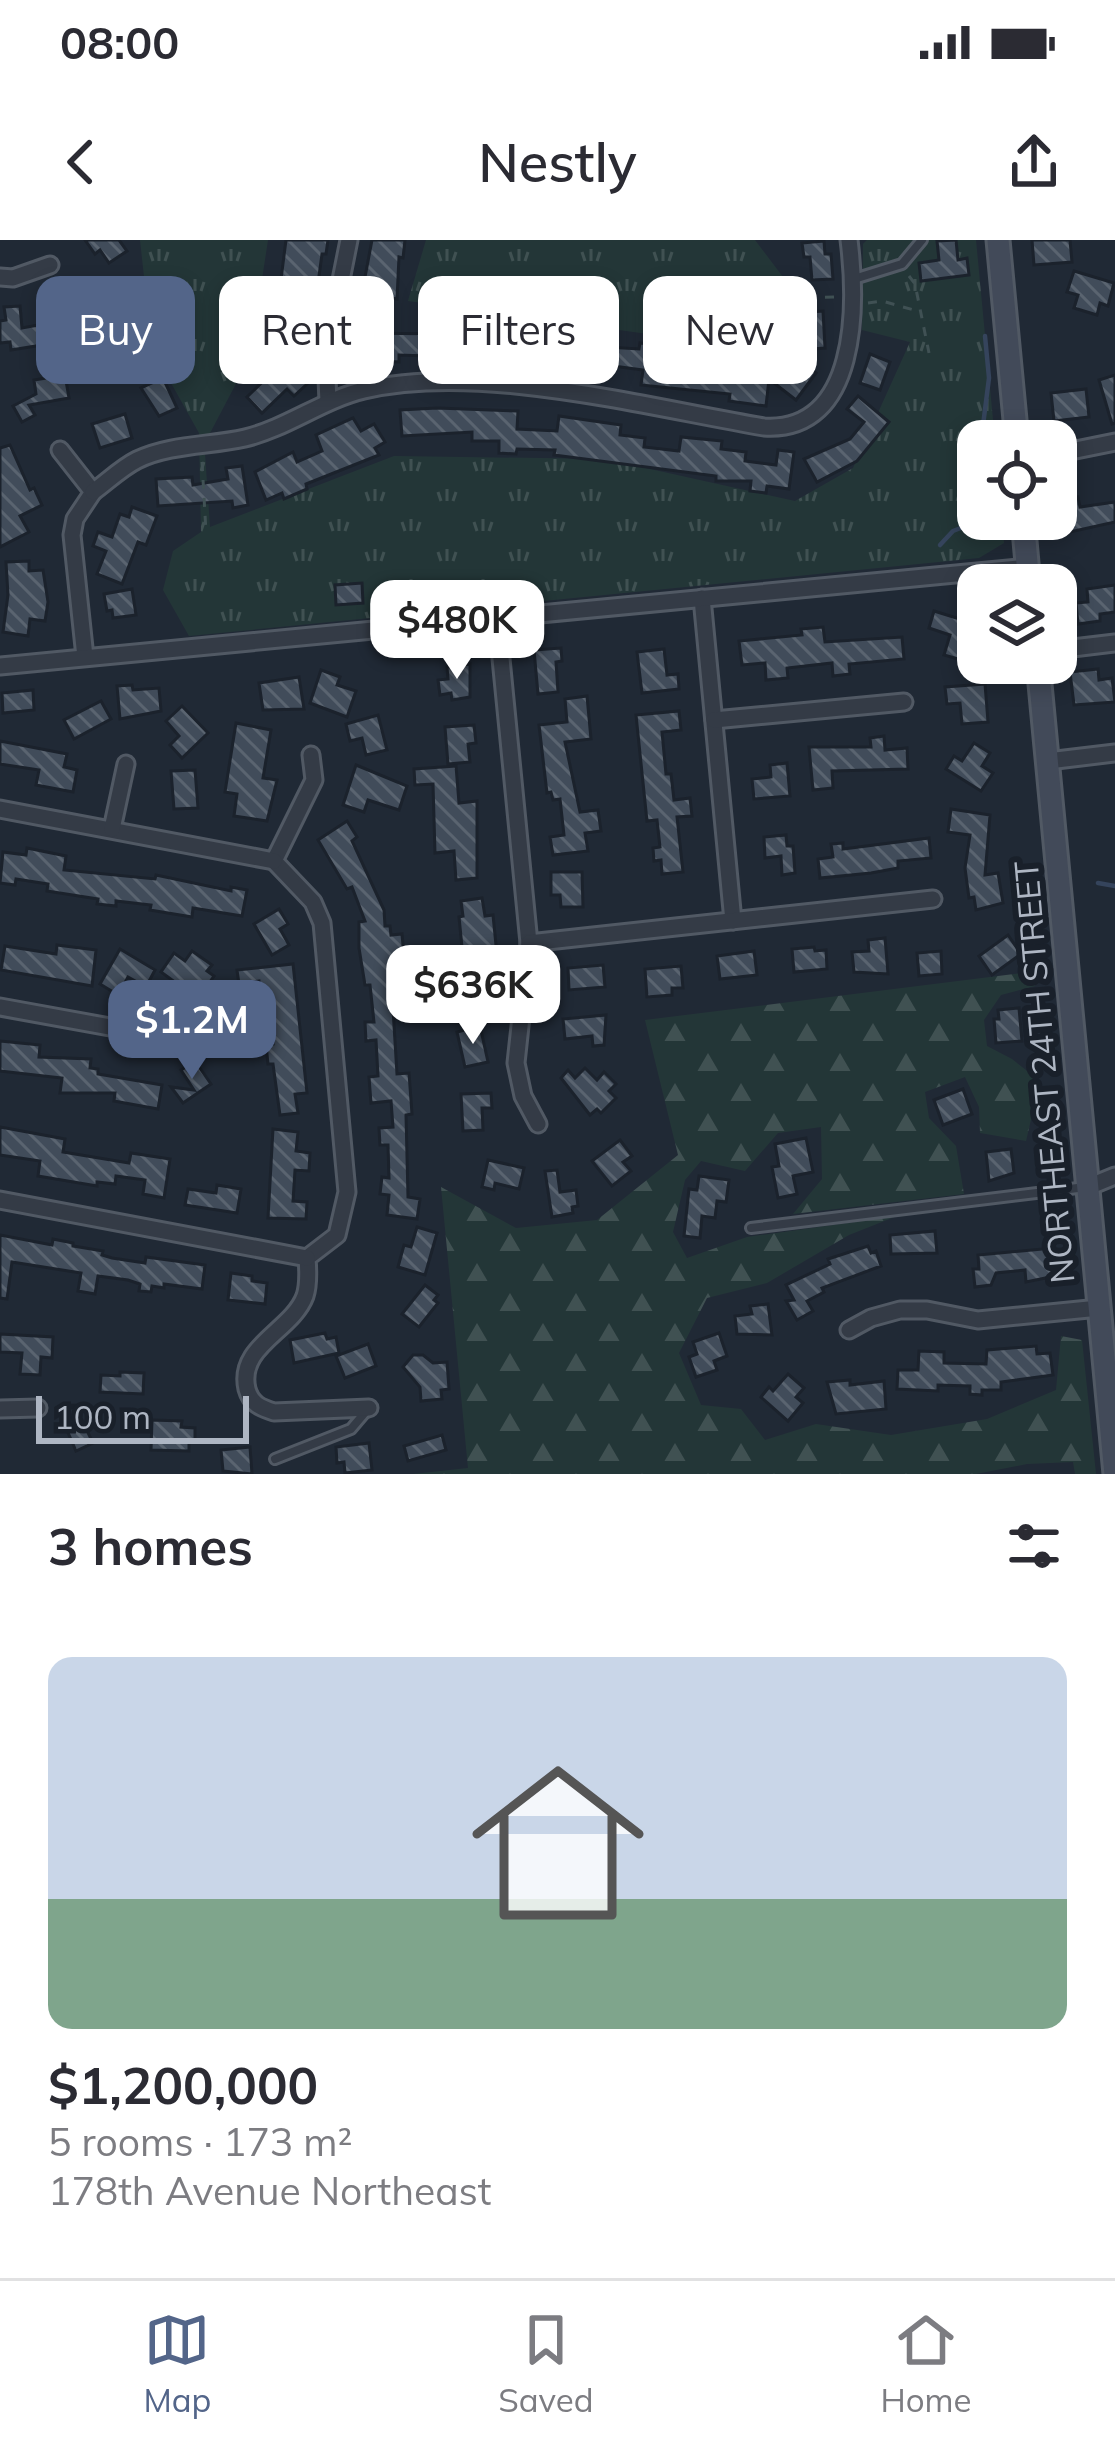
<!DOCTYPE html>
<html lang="en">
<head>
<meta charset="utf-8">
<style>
  :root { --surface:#fff; --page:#f2f2f3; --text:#2b2b33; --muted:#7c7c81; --line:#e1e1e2; --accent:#536589 }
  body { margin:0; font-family:Mulish,sans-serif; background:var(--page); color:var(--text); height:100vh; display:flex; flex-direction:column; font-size:45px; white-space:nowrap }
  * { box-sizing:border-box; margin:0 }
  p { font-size:39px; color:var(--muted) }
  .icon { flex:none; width:66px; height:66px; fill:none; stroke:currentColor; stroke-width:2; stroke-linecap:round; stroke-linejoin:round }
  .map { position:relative; height:1234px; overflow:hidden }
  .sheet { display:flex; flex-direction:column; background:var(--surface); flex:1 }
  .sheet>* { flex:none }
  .hud { position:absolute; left:36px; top:36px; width:1044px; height:108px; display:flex; gap:24px }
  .fabs { position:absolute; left:957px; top:180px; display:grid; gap:24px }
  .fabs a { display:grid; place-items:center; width:120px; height:120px; border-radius:24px; background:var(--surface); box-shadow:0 6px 18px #0003; font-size:60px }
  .scale { position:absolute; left:36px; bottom:30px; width:213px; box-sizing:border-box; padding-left:12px; border:6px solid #aeb6c3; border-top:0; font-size:33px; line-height:42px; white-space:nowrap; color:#aeb6c3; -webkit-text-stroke:9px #19202a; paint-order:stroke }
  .price { position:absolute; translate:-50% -102px; padding:0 27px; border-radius:24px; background:#fff; color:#222; font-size:39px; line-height:78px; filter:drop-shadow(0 3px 6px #0008) }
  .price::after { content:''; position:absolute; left:50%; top:72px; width:36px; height:27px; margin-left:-18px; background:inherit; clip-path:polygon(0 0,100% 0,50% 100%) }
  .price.current { background:var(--accent); color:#fff }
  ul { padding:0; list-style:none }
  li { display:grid; align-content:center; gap:24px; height:636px; padding:0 48px }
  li+li { border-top:3px solid var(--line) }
  li span { display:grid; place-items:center; height:372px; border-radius:24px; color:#555 }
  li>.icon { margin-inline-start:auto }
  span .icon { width:216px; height:216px; fill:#fffc; stroke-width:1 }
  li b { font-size:51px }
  h2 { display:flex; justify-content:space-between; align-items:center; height:144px; padding:0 48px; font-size:51px }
  .chip { padding:0 42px; border-radius:24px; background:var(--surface); box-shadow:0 6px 18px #0003; font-size:42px; line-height:108px }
  .chip.current { background:var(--accent); color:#fff }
  .status { display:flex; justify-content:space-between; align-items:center; height:84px; padding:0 60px; background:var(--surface); direction:ltr }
  .status svg { height:33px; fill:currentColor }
  header { display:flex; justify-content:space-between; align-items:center; height:156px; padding:0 48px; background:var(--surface); font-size:54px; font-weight:600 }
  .tab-bar { display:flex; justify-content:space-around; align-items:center; height:168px; border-top:3px solid var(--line); background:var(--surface); font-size:33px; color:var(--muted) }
  .tab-bar a { display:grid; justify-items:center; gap:6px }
  .tab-bar .current { color:var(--accent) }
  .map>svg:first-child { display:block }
  .grass { fill:url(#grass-tufts) }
  .forest { fill:url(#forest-firs) }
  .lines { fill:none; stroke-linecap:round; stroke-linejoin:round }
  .stream { stroke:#35445c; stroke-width:4.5 }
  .building { fill:url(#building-back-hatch); stroke:#1b222c; stroke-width:3 }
  .service-casing { stroke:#515964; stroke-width:14 }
  .minor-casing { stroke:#515964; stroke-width:21 }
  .secondary-casing { stroke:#515964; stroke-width:27 }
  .path { stroke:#405154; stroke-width:3; stroke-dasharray:9 9; stroke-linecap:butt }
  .service { stroke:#343b46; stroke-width:8 }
  .minor { stroke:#343b46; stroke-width:15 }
  .secondary { stroke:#424a59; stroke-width:21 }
  .labels { text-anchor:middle; stroke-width:12; stroke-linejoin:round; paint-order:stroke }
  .street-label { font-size:33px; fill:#aeb6c3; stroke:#19202a }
</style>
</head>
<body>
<div class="status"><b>08:00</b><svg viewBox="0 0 49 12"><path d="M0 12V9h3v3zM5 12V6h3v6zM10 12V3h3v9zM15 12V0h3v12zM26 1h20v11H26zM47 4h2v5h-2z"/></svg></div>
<header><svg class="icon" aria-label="back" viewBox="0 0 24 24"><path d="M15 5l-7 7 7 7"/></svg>Nestly<svg class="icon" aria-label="share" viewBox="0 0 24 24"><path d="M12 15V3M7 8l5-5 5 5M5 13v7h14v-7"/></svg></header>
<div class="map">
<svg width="1115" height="1234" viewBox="0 0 1115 1234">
  <defs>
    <pattern id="grass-tufts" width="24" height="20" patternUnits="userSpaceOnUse" patternTransform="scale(3)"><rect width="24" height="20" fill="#233637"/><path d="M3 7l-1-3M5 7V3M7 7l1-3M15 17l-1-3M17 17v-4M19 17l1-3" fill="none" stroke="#405152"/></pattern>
    <pattern id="forest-firs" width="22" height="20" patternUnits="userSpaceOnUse" patternTransform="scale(3)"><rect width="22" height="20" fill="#233637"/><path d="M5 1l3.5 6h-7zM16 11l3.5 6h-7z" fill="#405152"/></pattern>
    <pattern id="building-back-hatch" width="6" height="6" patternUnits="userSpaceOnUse" patternTransform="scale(3)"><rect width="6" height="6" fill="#414c5a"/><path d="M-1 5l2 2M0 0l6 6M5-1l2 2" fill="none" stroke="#5a6470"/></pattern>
  </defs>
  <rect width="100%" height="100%" fill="#202935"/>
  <g class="grass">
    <polygon points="140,0 268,0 250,117 209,195 205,214 210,287 394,216 605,219 795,261 853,228 910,102 862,90 863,4 867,0 976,0 995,201 978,201 978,279 1002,279 1004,303 979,318 189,396 163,350 173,311 201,292 199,193 152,109"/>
    <polygon points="426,0 755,0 783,37 777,66 758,95 721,104 408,61"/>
  </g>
  <polygon class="forest" points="1038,731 1035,746 1001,755 984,780 987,806 1012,819 1040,841 1026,901 980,893 979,867 965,837 925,852 929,878 956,906 964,954 793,974 822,939 821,887 778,893 745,931 701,921 685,940 673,992 687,1018 747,997 897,976 849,995 767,1043 707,1058 679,1113 701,1165 741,1169 765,1200 816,1184 891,1195 987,1179 1056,1150 1061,1096 1082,1100 1096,1234 1075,1234 1073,1222 1027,1224 976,1234 413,1234 468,1228 441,947 516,988 597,980 678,915 645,780"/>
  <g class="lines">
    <g class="stream">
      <polyline points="981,201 989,138 985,96"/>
      <polyline points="940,305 953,291 984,279"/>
      <polyline points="1098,643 1115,646"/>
    </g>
  </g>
  <g class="building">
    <polygon points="85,0 119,0 127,11 109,23 100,10 95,14"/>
    <polygon points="286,0 328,0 326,14 322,14 310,102 304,101 302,116 280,113 287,56 279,55"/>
    <polygon points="372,0 405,0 403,18 399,17 397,59 391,58 389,67 376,65 375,71 359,69"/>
    <polygon points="956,0 958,20 967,18 969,35 921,41 919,23 939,20 937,1"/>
    <polygon points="1032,0 1070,0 1072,22 1034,25"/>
    <polygon points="824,1 825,14 831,14 833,39 812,40 810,17 804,17 802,3"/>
    <polygon points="1074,31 1114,43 1108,66 1100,63 1097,75 1074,68 1078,55 1067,52"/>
    <polygon points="103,39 121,55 98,81 76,62 94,42 98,45"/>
    <polygon points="20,66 22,88 60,81 58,70 74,68 79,99 11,110 10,102 0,103 0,81 6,80 4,67"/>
    <polygon points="823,71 825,108 798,110 796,73"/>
    <polygon points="449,79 461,79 461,87 541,88 541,103 639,109 640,103 655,105 655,110 666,111 664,125 783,139 798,119 816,133 796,160 769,139 766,166 729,161 730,154 641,145 643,130 613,126 611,137 568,131 569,126 490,126 490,111 460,110 460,117 399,115 399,122 380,121 380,113 355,113 356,93 447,94"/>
    <polygon points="870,114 890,122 880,150 860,143"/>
    <polygon points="285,120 307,144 294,156 287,149 262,173 247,157"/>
    <polygon points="65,135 69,158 29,165 35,175 22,182 13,166 36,154 34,140"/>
    <polygon points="1115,135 1115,183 1112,184 1099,140"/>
    <polygon points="163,138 177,168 159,176 141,148"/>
    <polygon points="1086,149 1089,177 1054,181 1051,153"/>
    <polygon points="858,156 889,182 857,221 817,242 804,219 850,199 864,182 847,169"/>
    <polygon points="437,168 518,171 517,189 557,191 559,176 621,185 620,195 645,198 644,207 679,211 681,197 722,201 721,209 746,212 745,221 776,225 778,210 794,212 789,249 767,246 766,253 750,251 751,241 716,241 716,236 554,215 555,210 517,209 516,214 499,213 499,201 472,201 472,192 402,196 400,170"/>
    <polygon points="125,174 132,198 100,208 92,184"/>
    <polygon points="353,178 361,191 374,184 385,202 375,208 379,215 306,244 307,249 284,259 282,253 266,260 255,232 293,212 297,222 322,211 316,195"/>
    <polygon points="10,205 30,250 34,248 42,265 20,276 29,292 0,307 0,208"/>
    <polygon points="242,226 248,265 233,268 232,261 158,266 156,239 192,237 193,245 228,239 226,228"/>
    <polygon points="1078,257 1080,267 1115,262 1115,282 1061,294 1058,260"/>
    <polygon points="132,267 157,276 146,305 138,302 122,344 97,334 106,311 93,306 98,292 112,297 120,274 129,277"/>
    <polygon points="29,321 29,331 43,330 48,362 45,381 30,379 28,396 3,392 8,355 6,322"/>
    <polygon points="362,343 363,363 336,365 335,345"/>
    <polygon points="1115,345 1115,372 1100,374 1100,381 1078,384 1076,363 1088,362 1087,349"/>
    <polygon points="132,349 136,375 113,378 112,370 107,371 104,354"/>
    <polygon points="934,371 976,384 965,421 944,415 950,395 929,388"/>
    <polygon points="823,387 825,402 902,397 904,419 849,424 850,434 833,436 832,423 787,428 788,438 766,440 765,423 742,425 739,401 802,395 801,389"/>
    <polygon points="561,408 562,421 556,422 558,452 538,454 534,410"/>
    <polygon points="664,409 667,435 678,434 679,449 642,453 637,412"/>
    <polygon points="470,424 470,457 452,460 451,453 440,455 438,440 448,439 447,427"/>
    <polygon points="1098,429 1099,440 1112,438 1115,462 1074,465 1070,432"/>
    <polygon points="321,430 340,437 337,445 356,451 347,477 310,463"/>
    <polygon points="299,437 304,469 263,470 259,443"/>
    <polygon points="985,444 988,482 962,484 960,463 947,464 945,447"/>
    <polygon points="132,445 133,450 159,448 161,471 120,479 117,446"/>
    <polygon points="33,450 34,470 3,473 2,453"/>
    <polygon points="587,456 591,499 565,502 580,572 598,570 601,591 585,593 588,611 553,615 550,597 564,595 560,559 553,560 551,552 547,553 539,485 567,482 565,459"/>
    <polygon points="101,461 111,479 74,499 64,480"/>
    <polygon points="182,466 208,493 182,518 170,505 179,496 166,481"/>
    <polygon points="679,471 681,490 662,492 666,534 671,534 674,560 690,558 692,576 677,577 683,632 662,634 661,620 654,621 653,608 660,607 657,580 647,581 636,475"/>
    <polygon points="378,475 387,510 366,515 362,498 350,501 346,484"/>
    <polygon points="236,483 271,490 263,538 277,540 267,581 234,576 237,554 225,552"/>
    <polygon points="474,485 476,503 468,504 470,522 448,524 445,487"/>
    <polygon points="884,496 885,510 907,508 908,529 832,531 833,548 813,550 809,507 871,507 870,498"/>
    <polygon points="0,501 67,514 64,527 77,530 73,552 36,545 39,530 0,524"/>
    <polygon points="974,503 990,513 982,526 993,533 981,551 946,529 954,516 962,521"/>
    <polygon points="787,523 790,556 754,559 752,539 771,537 770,525"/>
    <polygon points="356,525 407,546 399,570 368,560 364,572 343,565"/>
    <polygon points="456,526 459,563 477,561 477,638 456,640 454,611 435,613 433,544 415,545 414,529"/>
    <polygon points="195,530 198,568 174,569 171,531"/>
    <polygon points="951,569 990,575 985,635 998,633 1003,663 976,670 974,657 969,658 965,628 970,595 948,592"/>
    <polygon points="347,581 357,597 352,601 384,670 385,686 390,686 391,695 402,694 404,716 392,717 396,769 393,769 397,834 409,833 412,874 406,875 408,957 420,959 417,979 387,975 389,955 380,954 382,937 389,938 388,905 380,905 379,888 393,887 391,861 371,863 369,837 378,836 376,800 366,801 365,782 374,782 370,745 365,745 359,708 359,682 365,681 352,647 347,649 318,600"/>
    <polygon points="786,595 787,606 793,606 795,633 782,635 781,616 765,618 764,597"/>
    <polygon points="929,598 931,618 898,621 898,628 871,633 820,638 818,619 833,617 831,604 843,603 843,609"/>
    <polygon points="27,608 66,616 64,630 155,639 156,635 231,651 231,647 247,650 242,676 193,668 192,677 150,670 151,665 116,661 116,666 97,664 98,659 47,651 48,644 16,639 15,645 0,643 3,612 26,615"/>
    <polygon points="551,632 582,632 583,667 561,667 560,655 551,655"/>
    <polygon points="482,658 485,676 493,675 498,725 486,727 487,746 466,748 465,738 459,739 458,728 464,727 459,677 463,676 461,661"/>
    <polygon points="279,669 288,684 280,689 289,705 272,715 254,684"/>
    <polygon points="1008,695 1021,714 992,735 979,716"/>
    <polygon points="885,698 888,734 854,732 852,712 869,711 868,700"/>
    <polygon points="57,705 96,710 92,746 1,730 5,706 56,714"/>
    <polygon points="814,707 815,711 826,710 827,729 794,732 792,709"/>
    <polygon points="120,709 155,730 146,747 128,737 118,755 100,744"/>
    <polygon points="192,711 212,725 207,731 214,736 198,759 161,732 174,713 185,721"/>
    <polygon points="754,711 757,735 720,739 717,716"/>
    <polygon points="941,711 942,734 919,736 917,713"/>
    <polygon points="293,724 307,853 295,854 298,873 280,875 273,824 268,824 266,805 273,804 270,768 262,769 259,741 239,744 237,730"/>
    <polygon points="603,725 605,747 569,750 568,728"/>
    <polygon points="681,726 683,748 672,748 672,755 647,757 645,729"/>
    <polygon points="202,767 228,768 227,804 208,803 208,810 187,809 188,791 202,791"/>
    <polygon points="1019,768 1022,801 996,803 994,779 999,779 998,770"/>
    <polygon points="606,775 604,805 593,806 592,796 565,799 563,779"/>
    <polygon points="480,786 488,822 465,827 457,792"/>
    <polygon points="0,801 40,805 39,817 91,819 90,828 98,829 98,834 162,845 158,869 114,861 115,853 60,853 62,838 0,831"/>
    <polygon points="195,821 211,844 183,863 171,847 194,850 181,830"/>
    <polygon points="585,828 597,840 604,832 616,844 609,851 616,858 601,873 597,869 590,875 561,838 568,830 575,838"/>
    <polygon points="963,849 972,874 943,885 934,860"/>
    <polygon points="491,853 492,868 482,868 483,890 463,891 461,854"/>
    <polygon points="0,887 65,899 63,912 129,923 131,913 170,919 164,958 143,954 145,940 116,936 115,944 97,942 97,946 38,936 40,921 0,915"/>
    <polygon points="273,889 298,892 296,911 310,913 309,931 295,930 293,961 307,962 306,979 268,978"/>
    <polygon points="806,898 813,932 793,936 797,954 778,958 772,927 779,926 775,904"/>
    <polygon points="620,900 632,916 623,922 631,931 612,946 592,921"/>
    <polygon points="1011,909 1014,933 989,941 986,912"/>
    <polygon points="488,920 524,928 519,949 495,943 494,950 482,947"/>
    <polygon points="557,930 560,952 576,950 578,966 572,967 573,973 552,977 545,931"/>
    <polygon points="699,936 729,940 726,962 717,961 715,978 702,976 700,998 684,996 689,949 697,950"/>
    <polygon points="217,945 241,949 237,973 185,965 188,949 216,953"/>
    <polygon points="417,987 437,993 425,1035 398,1027 404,1005 411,1007"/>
    <polygon points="935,991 937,1013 891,1014 890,995"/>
    <polygon points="0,995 52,1005 53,999 73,1003 73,1006 103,1011 102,1015 112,1018 145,1023 146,1017 205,1025 202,1049 164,1044 164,1048 152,1046 151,1052 139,1051 140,1044 128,1040 98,1036 95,1054 78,1051 81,1033 12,1022 7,1059 0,1058"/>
    <polygon points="868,1006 871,1013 876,1011 881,1026 822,1048 824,1052 807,1061 813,1071 797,1080 786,1061 794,1060 786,1045 830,1024 828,1019"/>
    <polygon points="1053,1008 1060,1035 1026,1042 1025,1030 996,1033 991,1045 975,1047 973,1029 979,1029 978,1015"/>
    <polygon points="231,1033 252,1036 252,1041 267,1043 265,1064 228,1060"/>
    <polygon points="425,1045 438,1055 434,1060 438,1063 419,1087 402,1074"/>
    <polygon points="768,1064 772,1095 737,1094 735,1076 752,1074 750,1066"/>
    <polygon points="325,1093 327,1099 336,1097 339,1113 294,1123 290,1100"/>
    <polygon points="719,1093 727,1116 714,1121 717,1130 696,1137 689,1117 697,1114 693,1102"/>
    <polygon points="0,1094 53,1097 52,1118 41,1117 40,1135 20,1134 22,1113 0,1112"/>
    <polygon points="368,1104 376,1126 345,1138 336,1116"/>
    <polygon points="1036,1106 1037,1114 1050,1113 1053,1135 1001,1142 1001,1150 982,1150 982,1155 970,1154 970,1146 938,1145 938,1151 897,1149 898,1130 918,1130 919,1111 944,1112 944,1123 986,1124 987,1110"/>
    <polygon points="413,1115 423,1115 433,1123 447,1122 449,1149 441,1150 442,1159 421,1161 420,1147 403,1127"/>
    <polygon points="120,1132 144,1133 143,1154 100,1152 101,1135 120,1136"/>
    <polygon points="788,1134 804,1148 796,1157 803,1163 788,1181 761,1157 769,1147 773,1151"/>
    <polygon points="850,1140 850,1145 884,1141 886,1169 836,1174 827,1142"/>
    <polygon points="82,1180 93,1203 76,1211 66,1188"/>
    <polygon points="152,1180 182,1181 181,1187 195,1188 195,1202 189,1202 189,1211 151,1210"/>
    <polygon points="442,1195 446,1210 408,1221 404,1206"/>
    <polygon points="369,1203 372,1230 345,1233 344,1222 337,1223 336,1207"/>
    <polygon points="250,1207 252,1234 223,1231 221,1210"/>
  </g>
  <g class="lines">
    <g class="service-casing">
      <g id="service">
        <polyline points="854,39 902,24 922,0"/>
        <polyline points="751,988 1086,947"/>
        <polyline points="275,1219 351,1189 368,1169"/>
      </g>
    </g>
    <g class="minor-casing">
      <g id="minor">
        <polyline points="0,37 13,38 50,25"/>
        <polyline points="328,162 326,115 349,0"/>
        <polyline points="60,210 93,252 75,279 72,295 85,417"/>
        <polyline points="1056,214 1115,202"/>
        <path d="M93 252C107 242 121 228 137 220 170 204 210 206 245 198 287 188 322 160 364 150 481 123 646 167 764 187 859 193 857 64 849 0"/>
        <polyline points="702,358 733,681"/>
        <polyline points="497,378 529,703 516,823 523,856 538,884"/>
        <polyline points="1056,410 1115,403"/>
        <polyline points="0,426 1028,327"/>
        <polyline points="714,480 904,462"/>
        <path d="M311 515 314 540 274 621 313 662 322 683 347 952 337 995 307 1018C308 1030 309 1044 305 1056 292 1091 237 1106 247 1149 251 1164 261 1168 274 1172L369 1168"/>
        <polyline points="1048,521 1115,513"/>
        <polyline points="0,569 274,621"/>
        <polyline points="112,589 126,524"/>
        <polyline points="529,703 933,659"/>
        <polyline points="0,767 143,793"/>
        <polyline points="1088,947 1115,936"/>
        <polyline points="0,960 307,1018"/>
        <polyline points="849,1090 871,1078 900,1070 927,1070 978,1080 1099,1068"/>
        <polyline points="0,1169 38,1168"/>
      </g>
    </g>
    <g class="secondary-casing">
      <g id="secondary">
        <polyline points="998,0 1017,201"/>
        <polyline points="1023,279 1029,345"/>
        <polyline points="1038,423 1115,1234"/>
      </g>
    </g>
    <g class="path">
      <polyline points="909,36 915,44 929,113"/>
      <polyline points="753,59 835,57"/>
      <polyline points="868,63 882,61 921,72"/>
      <polyline points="202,222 206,292"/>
    </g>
    <use href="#service" class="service"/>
    <use href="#minor" class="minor"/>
    <use href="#secondary" class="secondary"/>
  </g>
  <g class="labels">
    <g class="street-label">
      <text transform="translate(1044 832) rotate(-95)" y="12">NORTHEAST 24TH STREET</text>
    </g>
  </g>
</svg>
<div class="fabs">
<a><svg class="icon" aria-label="locate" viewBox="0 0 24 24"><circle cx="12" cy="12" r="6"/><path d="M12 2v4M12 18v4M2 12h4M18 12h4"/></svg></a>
<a><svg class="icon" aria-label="layers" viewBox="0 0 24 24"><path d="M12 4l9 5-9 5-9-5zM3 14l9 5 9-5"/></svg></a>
</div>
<div class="scale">100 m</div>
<b class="price" style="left:457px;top:442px">$480K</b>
<b class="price" style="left:473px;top:807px">$636K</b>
<b class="price current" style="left:192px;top:842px">$1.2M</b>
<div class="hud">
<a class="chip current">Buy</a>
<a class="chip">Rent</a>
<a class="chip">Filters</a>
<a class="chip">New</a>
</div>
</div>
<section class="sheet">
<h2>3 homes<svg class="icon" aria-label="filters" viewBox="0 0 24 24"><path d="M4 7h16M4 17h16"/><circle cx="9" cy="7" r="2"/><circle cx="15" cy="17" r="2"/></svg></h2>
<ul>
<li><span style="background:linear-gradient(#c9d6e8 65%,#7fa58c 0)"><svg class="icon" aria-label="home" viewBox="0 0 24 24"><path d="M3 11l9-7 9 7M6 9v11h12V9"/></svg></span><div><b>$1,200,000</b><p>5 rooms · 173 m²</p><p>178th Avenue Northeast</p></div></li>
</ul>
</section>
<nav class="tab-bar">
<a class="current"><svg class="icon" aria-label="map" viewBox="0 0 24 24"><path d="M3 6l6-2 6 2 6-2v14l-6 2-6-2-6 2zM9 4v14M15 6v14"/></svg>Map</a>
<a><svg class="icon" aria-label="saved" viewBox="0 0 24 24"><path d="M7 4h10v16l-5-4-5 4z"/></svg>Saved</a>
<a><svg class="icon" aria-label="home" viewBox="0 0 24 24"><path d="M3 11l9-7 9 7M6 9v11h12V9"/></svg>Home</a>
</nav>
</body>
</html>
